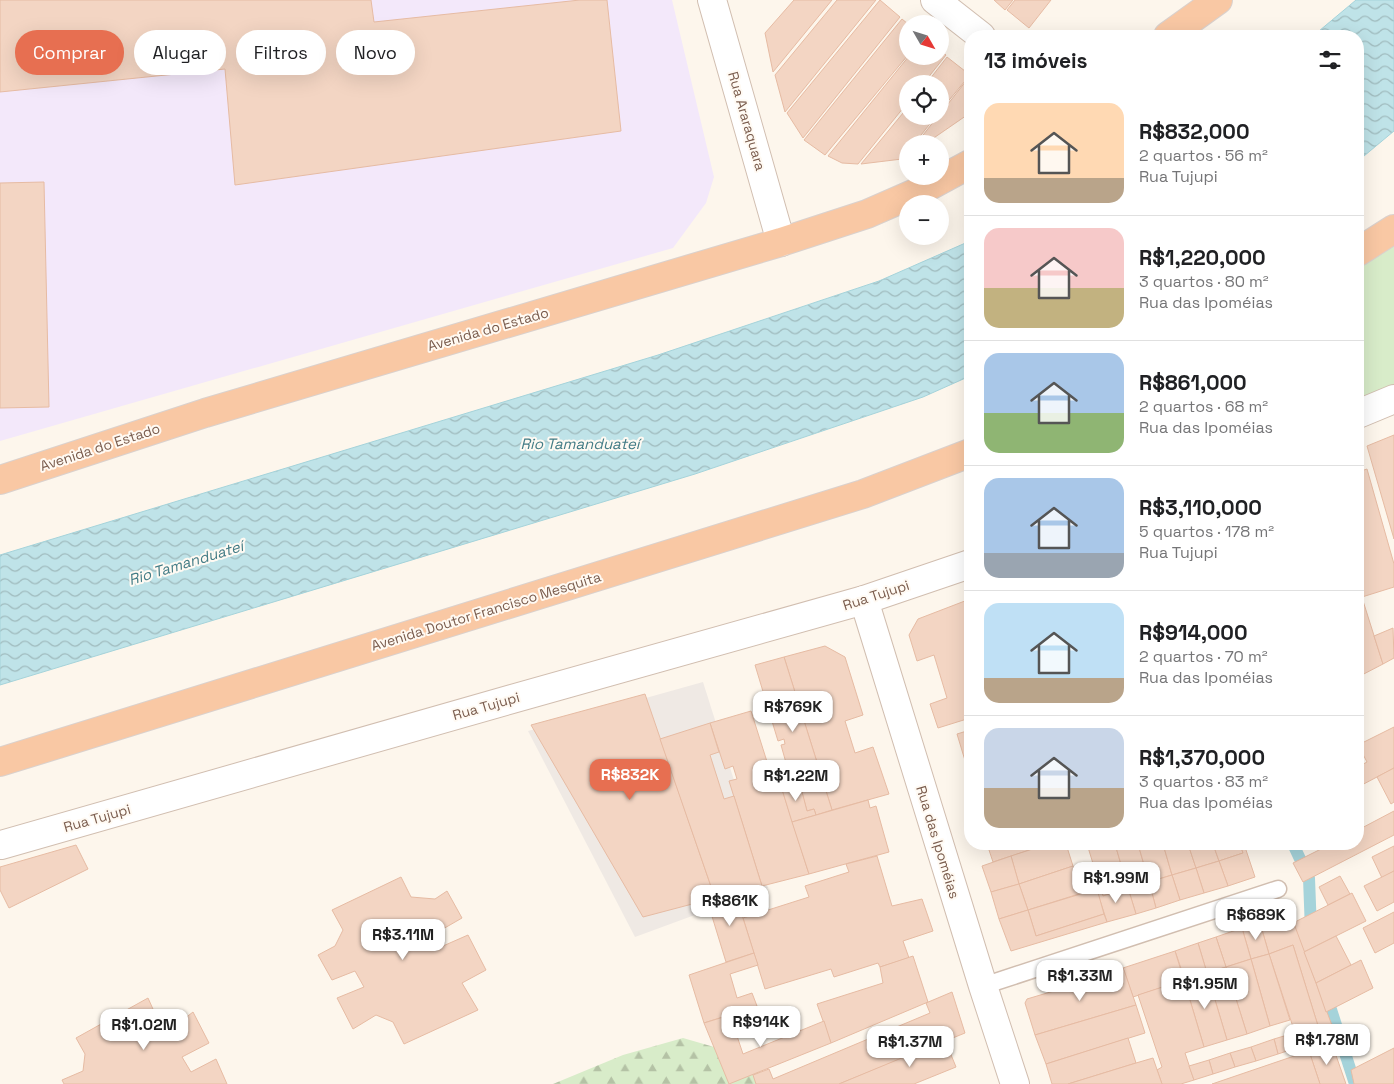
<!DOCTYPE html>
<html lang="pt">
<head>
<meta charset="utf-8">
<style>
  :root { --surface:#fff; --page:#f2f2f2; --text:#202124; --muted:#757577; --line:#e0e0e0; --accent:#e76f51 }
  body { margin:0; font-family:"Space Grotesk",sans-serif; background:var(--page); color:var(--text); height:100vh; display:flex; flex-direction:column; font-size:19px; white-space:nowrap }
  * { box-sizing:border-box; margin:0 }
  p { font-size:16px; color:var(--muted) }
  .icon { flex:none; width:28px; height:28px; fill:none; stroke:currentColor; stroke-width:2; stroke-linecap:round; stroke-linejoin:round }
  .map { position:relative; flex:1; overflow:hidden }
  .panel { position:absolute; left:964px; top:30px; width:400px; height:820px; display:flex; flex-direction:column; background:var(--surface); border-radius:20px; box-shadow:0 5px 20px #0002 }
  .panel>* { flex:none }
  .top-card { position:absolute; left:15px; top:30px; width:475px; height:45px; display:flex; gap:10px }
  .needle { width:32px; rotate:129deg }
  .tools { position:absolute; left:899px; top:15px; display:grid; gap:10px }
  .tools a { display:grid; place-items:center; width:50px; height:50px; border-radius:50%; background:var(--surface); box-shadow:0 5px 20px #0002; font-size:25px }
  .price { position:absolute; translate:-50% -42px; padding:0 11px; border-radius:10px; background:#fff; color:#222; font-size:16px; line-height:32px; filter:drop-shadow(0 1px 2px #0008) }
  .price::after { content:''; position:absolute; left:50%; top:30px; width:15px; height:11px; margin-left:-8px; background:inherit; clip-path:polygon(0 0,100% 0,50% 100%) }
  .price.active { background:var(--accent); color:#fff }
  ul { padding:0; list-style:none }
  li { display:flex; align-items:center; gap:15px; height:125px; padding:0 20px }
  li+li { border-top:1px solid var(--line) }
  li span { display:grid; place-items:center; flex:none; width:140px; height:100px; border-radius:15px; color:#555 }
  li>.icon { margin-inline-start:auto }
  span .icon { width:60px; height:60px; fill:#fffc; stroke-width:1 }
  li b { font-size:21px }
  h2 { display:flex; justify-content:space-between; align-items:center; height:60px; padding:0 20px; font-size:21px }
  .tag { padding:0 18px; border-radius:22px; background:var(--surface); box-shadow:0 5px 20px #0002; font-size:18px; line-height:45px }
  .tag.active { background:var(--accent); color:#fff }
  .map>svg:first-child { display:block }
  .industrial { fill:#efe9e4 }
  .education { fill:#f3e8fa }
  .forest { fill:url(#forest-firs) }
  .green { fill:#d8ecc9 }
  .water { fill:url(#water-waves); stroke:#a5d3da }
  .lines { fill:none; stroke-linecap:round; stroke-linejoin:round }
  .stream { stroke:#a5d3da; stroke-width:12 }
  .building { fill:#f3d5c3; stroke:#e6bba3 }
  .service-casing { stroke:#d1beb0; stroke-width:19 }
  .minor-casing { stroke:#d1beb0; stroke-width:30 }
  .trunk-casing { stroke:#dad1cd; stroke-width:30 }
  .service { stroke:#fff; stroke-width:16 }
  .minor { stroke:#fff; stroke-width:28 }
  .trunk { stroke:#f9c8a4; stroke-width:28 }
  .labels { text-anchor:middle; stroke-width:4; stroke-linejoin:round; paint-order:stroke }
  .street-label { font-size:14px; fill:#7a5c4d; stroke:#fffaf3 }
  .water-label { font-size:15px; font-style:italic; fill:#437c86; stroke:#fffaf3 }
</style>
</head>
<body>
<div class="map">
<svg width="1394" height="1084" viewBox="0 0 1394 1084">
  <defs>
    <pattern id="forest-firs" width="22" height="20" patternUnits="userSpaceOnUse" patternTransform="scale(1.25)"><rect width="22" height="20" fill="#d8ecc9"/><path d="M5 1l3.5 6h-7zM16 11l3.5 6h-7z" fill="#b4c2a5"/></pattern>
    <pattern id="water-waves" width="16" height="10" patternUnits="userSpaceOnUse" patternTransform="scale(1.25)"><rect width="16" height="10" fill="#bfe3e8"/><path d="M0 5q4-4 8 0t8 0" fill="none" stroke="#a0bbbe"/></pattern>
  </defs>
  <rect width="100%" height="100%" fill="#fdf6ec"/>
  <polygon class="industrial" points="703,682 768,888 635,937 528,731"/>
  <polygon class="education" points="0,0 672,0 714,177 706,203 673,248 0,441"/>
  <polygon class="forest" points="683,1038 752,1058 765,1084 553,1084 623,1055"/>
  <polygon class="green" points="1394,229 1394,399 1358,414 1358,252"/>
  <g class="water">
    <polygon points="1356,0 1394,0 1394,131 1358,161 1358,36 1313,36"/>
    <polygon points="970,241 970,376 923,397 695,474 0,685 0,555 658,355 879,281"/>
  </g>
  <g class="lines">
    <g class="stream">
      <polyline points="1293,844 1309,878 1311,931"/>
      <polyline points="1326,994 1355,1084"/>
    </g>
  </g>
  <g class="building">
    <polygon points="0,0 371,0 374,22 580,0 607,0 621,131 235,185 225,69 0,92"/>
    <polygon points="794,0 832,0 773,72 765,33"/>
    <polygon points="837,0 876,0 785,112 775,75"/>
    <polygon points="880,0 900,17 803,138 787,113"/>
    <polygon points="994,0 1013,0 1005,10"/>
    <polygon points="1015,0 1051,0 1029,28 1007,10"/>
    <polygon points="902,19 908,24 908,55 825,155 804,140"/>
    <polygon points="940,50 946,55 923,84 908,84 908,102 858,164 842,163 828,156 909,56 940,56"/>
    <polygon points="947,57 970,75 940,111 940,84 926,84"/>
    <polygon points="970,76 970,113 925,144 916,144 938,116 940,116 940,114"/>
    <polygon points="908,107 908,116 936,116 914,144 908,144 908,151 902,159 861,164"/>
    <polygon points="44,182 49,407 0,408 0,183"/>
    <polygon points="1394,435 1394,539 1367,446"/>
    <polygon points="1367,469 1394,564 1394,587 1362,597 1358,585 1359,569 1358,472"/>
    <polygon points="1358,585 1383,664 1358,677 1358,645 1359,644 1358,640"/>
    <polygon points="970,599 970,718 938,728 930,704 947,698 934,655 917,661 909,635 918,619"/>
    <polygon points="1393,628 1394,658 1383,664 1374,636"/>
    <polygon points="825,646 845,657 863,715 845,721 855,753 873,747 889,794 832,810 784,657"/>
    <polygon points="784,657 832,810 816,815 814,809 807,811 797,775 790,777 781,745 785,744 784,739 778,741 755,665"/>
    <polygon points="645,694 715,898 643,917 531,725"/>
    <polygon points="751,711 775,787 781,786 809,874 762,886 729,781 737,779 733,766 725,769 710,723"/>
    <polygon points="710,723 719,752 710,755 724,799 734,796 762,886 715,898 660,739"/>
    <polygon points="1394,727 1394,768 1358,787 1358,767 1367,762 1358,745"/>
    <polygon points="970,730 970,777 957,734"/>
    <polygon points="1394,768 1394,802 1391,804 1377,777"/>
    <polygon points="799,780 807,811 814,809 816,815 792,822 781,786"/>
    <polygon points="868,800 870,808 876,806 889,852 809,874 792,822"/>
    <polygon points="1394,811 1394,835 1303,882 1293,863 1331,844 1358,844 1358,830"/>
    <polygon points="987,844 1048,844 993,862"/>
    <polygon points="1048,844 1066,844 1073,866 1019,884 1011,856"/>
    <polygon points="1087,844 1115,844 1128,888 1103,896"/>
    <polygon points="1115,844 1138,844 1149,882 1128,888"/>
    <polygon points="1138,844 1163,844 1172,875 1149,882"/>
    <polygon points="1163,844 1188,844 1196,868 1172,875"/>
    <polygon points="1188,844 1213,844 1219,861 1196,868"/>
    <polygon points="1213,844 1240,844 1243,853 1219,861"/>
    <polygon points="1240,844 1244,844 1255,877 1228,886 1219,861 1243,853"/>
    <polygon points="76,845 88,869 9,908 0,890 0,867"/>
    <polygon points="1394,846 1394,871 1382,878 1372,857"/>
    <polygon points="877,856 892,906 922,899 933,931 903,941 909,958 880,967 878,963 834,977 831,969 765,989 743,918 809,897 805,886 849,872 846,864"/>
    <polygon points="1011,856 1019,884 991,892 982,866"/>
    <polygon points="1219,861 1228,886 1204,893 1196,868"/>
    <polygon points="1073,866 1082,893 1028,910 1019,884"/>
    <polygon points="1196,868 1204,893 1180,900 1172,875"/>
    <polygon points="1394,871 1394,902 1377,911 1364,886"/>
    <polygon points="1172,875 1180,900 1156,908 1149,882"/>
    <polygon points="1340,876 1350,894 1328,905 1319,887"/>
    <polygon points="401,877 411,897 435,899 447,891 462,918 436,933 443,946 468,935 486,970 462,983 478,1010 404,1044 393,1022 376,1015 353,1029 337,998 364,987 355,971 332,980 318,955 335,946 343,930 332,910"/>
    <polygon points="1149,882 1156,908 1136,914 1128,888"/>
    <polygon points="1019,884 1028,910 999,919 991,892"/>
    <polygon points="1099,884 1103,896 1128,888 1136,914 1107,922 1095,885"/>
    <polygon points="1097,889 1104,914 1036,936 1028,910"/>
    <polygon points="735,893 754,953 726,962 707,900"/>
    <polygon points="1352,893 1366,921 1304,952 1293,923"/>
    <polygon points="1028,910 1036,936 1104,914 1107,922 1011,951 999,919"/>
    <polygon points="1394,912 1394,943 1375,953 1363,928"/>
    <polygon points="1290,913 1336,1036 1299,1047 1296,1036 1319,1029 1293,945 1269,954 1260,923"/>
    <polygon points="1260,923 1269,954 1251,959 1242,928"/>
    <polygon points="1242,928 1251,959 1226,967 1216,937"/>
    <polygon points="1336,936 1351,965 1316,983 1304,952"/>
    <polygon points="1216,937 1226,967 1207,973 1198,943"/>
    <polygon points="1198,943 1207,973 1185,980 1175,951"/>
    <polygon points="1293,945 1319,1029 1296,1036 1269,954"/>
    <polygon points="1175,951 1184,980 1133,997 1123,968"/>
    <polygon points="754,953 758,965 730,974 737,998 752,993 757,1006 704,1023 689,975"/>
    <polygon points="1269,954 1290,1020 1270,1026 1251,959"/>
    <polygon points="913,956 928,1002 831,1043 817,1004 883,983 880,967"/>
    <polygon points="1251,959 1270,1026 1247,1034 1226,967"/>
    <polygon points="1361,960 1373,988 1326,1012 1316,983"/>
    <polygon points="1226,967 1247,1034 1227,1040 1207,973"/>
    <polygon points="1124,970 1136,1005 1035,1035 1025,1003 1027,999"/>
    <polygon points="1207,973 1227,1040 1204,1047 1184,980"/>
    <polygon points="1184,980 1204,1047 1185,1053 1194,1080 1181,1084 1162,1084 1157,1070 1162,1067 1138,995"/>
    <polygon points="952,992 965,1033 839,1084 756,1084 753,1075 769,1069 773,1079 930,1013 926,1003"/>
    <polygon points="148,998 157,1018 180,1022 193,1012 209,1043 182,1057 191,1072 216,1059 227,1084 64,1084 62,1080 83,1071 85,1054 76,1038"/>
    <polygon points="1136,1005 1145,1033 1046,1064 1035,1035"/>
    <polygon points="730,1015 743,1054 824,1021 831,1043 729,1084 704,1023"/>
    <polygon points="1294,1033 1299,1047 1278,1054 1274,1039"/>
    <polygon points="1128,1038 1136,1063 1068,1084 1052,1084 1046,1064"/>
    <polygon points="1274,1039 1278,1054 1256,1061 1251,1047"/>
    <polygon points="945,1040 956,1067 914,1084 839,1084"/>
    <polygon points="1332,1044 1346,1084 1320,1084 1309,1051"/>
    <polygon points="1251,1047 1256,1061 1235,1067 1230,1053"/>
    <polygon points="1394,1048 1394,1084 1354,1084 1351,1070"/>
    <polygon points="1309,1051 1320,1084 1212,1084"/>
    <polygon points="1230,1053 1235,1067 1213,1074 1209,1060"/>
    <polygon points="1153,1058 1162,1084 1068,1084 1136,1063"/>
    <polygon points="1209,1060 1213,1074 1194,1080 1189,1066"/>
  </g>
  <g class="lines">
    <g class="service-casing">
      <polyline id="service" points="983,986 1278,889"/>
    </g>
    <g class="minor-casing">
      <g id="minor">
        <polyline points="712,0 781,242"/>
        <polyline points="935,0 981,36"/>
        <polyline points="1358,414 1394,399"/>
        <polyline points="864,600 983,986 1015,1084"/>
        <polyline points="1,845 512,699 864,600 970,564"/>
      </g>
    </g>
    <g class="trunk-casing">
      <g id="trunk">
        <polyline points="1168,36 1218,0"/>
        <polyline points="1358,252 1394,229"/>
        <polyline points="0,480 205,413 781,242 867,214 922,190 970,164"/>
        <polyline points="0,762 863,494 970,453"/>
      </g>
    </g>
    <use href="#service" class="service"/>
    <use href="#minor" class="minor"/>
    <use href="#trunk" class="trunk"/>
  </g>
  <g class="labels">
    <g class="street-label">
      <text transform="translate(747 121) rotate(74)" y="5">Rua Araraquara</text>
      <text transform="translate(488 329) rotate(-16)" y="5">Avenida do Estado</text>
      <text transform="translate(100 447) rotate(-18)" y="5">Avenida do Estado</text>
      <text transform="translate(876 595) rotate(-18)" y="5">Rua Tujupi</text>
      <text transform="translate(486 611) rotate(-17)" y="5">Avenida Doutor Francisco Mesquita</text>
      <text transform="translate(486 706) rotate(-16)" y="5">Rua Tujupi</text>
      <text transform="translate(97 818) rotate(-16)" y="5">Rua Tujupi</text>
      <text transform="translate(938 842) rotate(73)" y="5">Rua das Ipoméias</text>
    </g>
    <g class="water-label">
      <text x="580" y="449">Rio Tamanduateí</text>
      <text transform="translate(186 563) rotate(-17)" y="5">Rio Tamanduateí</text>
    </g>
  </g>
</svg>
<div class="tools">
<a><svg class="needle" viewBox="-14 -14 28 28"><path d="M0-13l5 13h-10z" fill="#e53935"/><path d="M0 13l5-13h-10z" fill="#757577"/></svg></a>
<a><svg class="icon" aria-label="locate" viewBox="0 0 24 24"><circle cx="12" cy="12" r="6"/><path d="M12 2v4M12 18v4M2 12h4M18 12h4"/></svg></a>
<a>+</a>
<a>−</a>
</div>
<b class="price" style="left:793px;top:733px">R$769K</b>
<b class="price active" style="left:630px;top:801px">R$832K</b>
<b class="price" style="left:796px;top:802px">R$1.22M</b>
<b class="price" style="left:1116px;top:904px">R$1.99M</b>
<b class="price" style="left:730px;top:927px">R$861K</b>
<b class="price" style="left:1256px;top:941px">R$689K</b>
<b class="price" style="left:403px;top:961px">R$3.11M</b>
<b class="price" style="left:1080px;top:1002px">R$1.33M</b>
<b class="price" style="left:1205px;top:1010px">R$1.95M</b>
<b class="price" style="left:761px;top:1048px">R$914K</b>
<b class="price" style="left:144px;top:1051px">R$1.02M</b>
<b class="price" style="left:1327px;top:1066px">R$1.78M</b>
<b class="price" style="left:910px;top:1068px">R$1.37M</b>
<div class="top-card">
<a class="tag active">Comprar</a>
<a class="tag">Alugar</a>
<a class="tag">Filtros</a>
<a class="tag">Novo</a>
</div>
<section class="panel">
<h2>13 imóveis<svg class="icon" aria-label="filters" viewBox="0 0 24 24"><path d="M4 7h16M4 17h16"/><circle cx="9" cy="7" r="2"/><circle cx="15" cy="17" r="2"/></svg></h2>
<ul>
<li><span style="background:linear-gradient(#ffd9b3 75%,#b9a48a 0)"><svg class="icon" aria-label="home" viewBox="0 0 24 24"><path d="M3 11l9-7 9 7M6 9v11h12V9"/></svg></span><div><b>R$832,000</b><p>2 quartos · 56 m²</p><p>Rua Tujupi</p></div></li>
<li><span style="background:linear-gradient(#f6c9c9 60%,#c2b280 0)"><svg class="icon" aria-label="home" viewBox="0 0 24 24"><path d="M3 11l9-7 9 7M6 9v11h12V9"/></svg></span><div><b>R$1,220,000</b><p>3 quartos · 80 m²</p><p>Rua das Ipoméias</p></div></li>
<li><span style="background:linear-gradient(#a9c7e8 60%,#8fb573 0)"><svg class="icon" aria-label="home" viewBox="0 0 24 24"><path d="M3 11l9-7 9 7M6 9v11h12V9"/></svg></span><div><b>R$861,000</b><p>2 quartos · 68 m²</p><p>Rua das Ipoméias</p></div></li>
<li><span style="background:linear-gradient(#a9c7e8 75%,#9aa5b1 0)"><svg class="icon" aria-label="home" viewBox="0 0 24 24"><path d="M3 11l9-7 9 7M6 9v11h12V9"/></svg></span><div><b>R$3,110,000</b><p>5 quartos · 178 m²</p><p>Rua Tujupi</p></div></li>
<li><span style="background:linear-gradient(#bfe0f5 75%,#b9a48a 0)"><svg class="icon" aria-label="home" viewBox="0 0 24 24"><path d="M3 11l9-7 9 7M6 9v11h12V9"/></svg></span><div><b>R$914,000</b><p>2 quartos · 70 m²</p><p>Rua das Ipoméias</p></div></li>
<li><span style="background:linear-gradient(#c9d6e8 60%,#b9a48a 0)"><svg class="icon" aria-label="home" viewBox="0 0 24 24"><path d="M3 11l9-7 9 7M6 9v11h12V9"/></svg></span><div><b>R$1,370,000</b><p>3 quartos · 83 m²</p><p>Rua das Ipoméias</p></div></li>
</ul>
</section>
</div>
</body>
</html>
